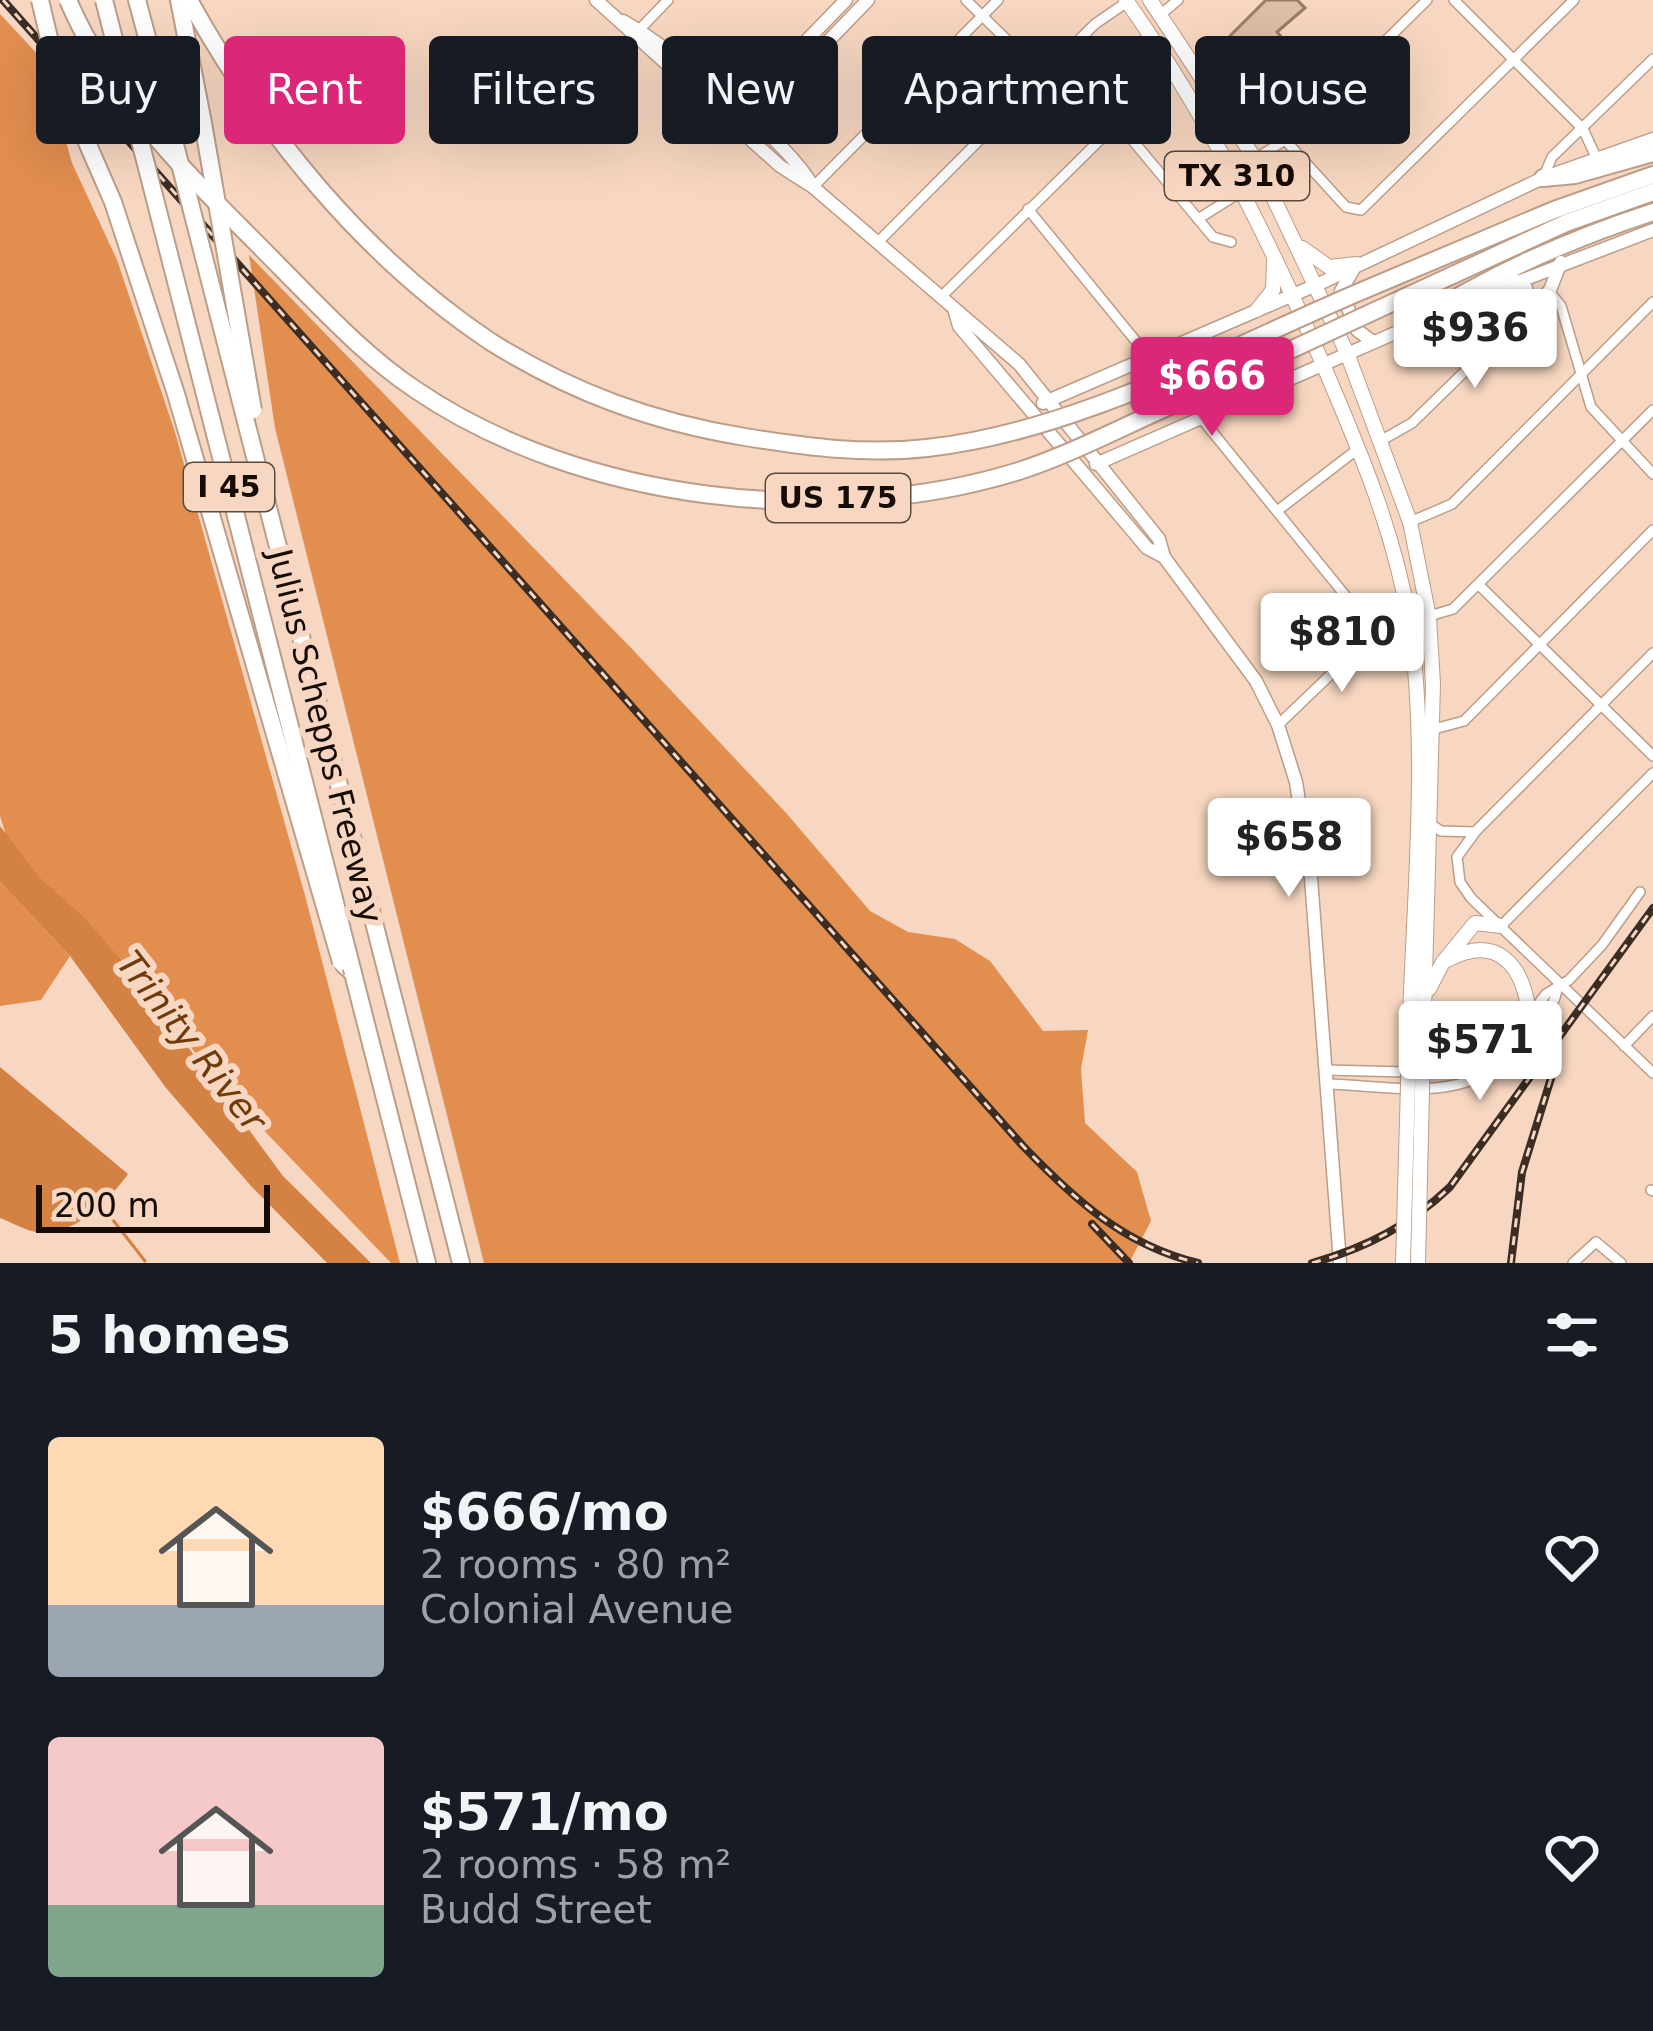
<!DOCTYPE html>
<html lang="en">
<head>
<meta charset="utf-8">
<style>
  :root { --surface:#171b24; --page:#242831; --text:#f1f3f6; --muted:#9ea1a6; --accent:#db2777 }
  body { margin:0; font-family:"DejaVu Sans",sans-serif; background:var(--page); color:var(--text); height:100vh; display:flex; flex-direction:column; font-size:45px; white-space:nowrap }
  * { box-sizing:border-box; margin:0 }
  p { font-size:39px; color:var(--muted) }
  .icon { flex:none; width:66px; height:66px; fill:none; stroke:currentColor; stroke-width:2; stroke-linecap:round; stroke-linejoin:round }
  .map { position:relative; height:1263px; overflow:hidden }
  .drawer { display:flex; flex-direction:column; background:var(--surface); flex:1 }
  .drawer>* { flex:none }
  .top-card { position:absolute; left:36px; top:36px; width:1581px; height:108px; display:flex; gap:24px }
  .scale { position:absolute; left:36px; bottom:30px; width:234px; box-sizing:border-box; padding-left:12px; border:6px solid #170c05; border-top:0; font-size:33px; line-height:42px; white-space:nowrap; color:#170c05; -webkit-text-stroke:9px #f7d7c1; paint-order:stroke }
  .price { position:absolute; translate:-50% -102px; padding:0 27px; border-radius:12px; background:#fff; color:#222; font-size:39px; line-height:78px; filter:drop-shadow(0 3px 6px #0008) }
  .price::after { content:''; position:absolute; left:50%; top:72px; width:36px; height:27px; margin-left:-18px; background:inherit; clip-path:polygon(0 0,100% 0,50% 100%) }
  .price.selected { background:var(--accent); color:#fff }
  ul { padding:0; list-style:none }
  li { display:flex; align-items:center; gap:36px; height:300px; padding:0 48px }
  li span { display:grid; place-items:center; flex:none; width:336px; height:240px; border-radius:12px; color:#555 }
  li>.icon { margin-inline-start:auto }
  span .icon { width:144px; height:144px; fill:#fffc; stroke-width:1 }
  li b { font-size:51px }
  h2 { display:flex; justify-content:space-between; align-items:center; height:144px; padding:0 48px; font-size:51px }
  .pill { padding:0 42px; border-radius:12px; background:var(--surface); box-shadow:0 12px 48px #0002; font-size:42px; line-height:108px }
  .pill.selected { background:var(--accent); color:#fff }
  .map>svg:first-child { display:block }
  .forest { fill:#e18e4f }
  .water { fill:#d48243 }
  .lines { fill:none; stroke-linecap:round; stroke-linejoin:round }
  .stream { stroke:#d48243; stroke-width:3 }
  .building { fill:#ddbea8; stroke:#997b67; stroke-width:3 }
  .street-casing { stroke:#bc9d88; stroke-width:12 }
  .secondary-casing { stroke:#bc9d88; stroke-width:15 }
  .primary-casing { stroke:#bc9d88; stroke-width:16 }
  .highway-casing { stroke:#bc9d88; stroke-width:20 }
  .street { stroke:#fff; stroke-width:9 }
  .secondary { stroke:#fff; stroke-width:12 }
  .primary { stroke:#fff; stroke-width:14 }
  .highway { stroke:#fff; stroke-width:16 }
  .rail-casing { stroke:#3b2d24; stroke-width:8 }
  .rail { stroke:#f7d7c1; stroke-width:3; stroke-dasharray:9; stroke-linecap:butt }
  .primary-bridge-casing { stroke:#bc9d88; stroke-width:16; stroke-linecap:butt }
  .highway-bridge-casing { stroke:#bc9d88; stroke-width:20; stroke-linecap:butt }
  .primary-bridge { stroke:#fff; stroke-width:14 }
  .highway-bridge { stroke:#fff; stroke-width:16 }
  .labels { text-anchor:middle; stroke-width:12; stroke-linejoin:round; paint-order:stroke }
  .shield { fill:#f7d7c1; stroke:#5a493d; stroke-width:3 }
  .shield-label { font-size:30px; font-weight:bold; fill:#170c05 }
  .street-label { font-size:33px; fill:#170c05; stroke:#f7d7c1 }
  .water-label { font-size:36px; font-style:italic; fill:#703b0a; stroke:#f7d7c1 }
</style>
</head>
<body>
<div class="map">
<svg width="1653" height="1263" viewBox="0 0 1653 1263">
  <rect width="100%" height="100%" fill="#f7d7c1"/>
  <g class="forest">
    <polygon points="0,14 43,60 72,163 117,260 175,432 306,899 400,1263 391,1263 229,1094 89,922 45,901 10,848 0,816"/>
    <polygon points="249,255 634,651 787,814 870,911 908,932 955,939 990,961 1043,1031 1088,1030 1081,1069 1085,1123 1137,1172 1151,1221 1129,1263 484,1263 275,428"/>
    <polygon points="0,882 70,956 41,1000 0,1006"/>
  </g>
  <g class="water">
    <polygon points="0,826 40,878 89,922 146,990 283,1176 371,1263 327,1263 251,1186 166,1088 70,956 0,882"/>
    <path d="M0 1067 128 1174C109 1200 74 1238 36 1232 24 1230 11 1222 0 1218Z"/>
  </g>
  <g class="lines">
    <polyline class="stream" points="102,1206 145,1261"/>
  </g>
  <polygon class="building" points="1266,0 1297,0 1305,8 1277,32 1284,40 1258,65 1253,59 1249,63 1226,40"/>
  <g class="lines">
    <g class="street-casing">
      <g id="street">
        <polyline points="966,0 1103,134"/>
        <polyline points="1454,0 1583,129 1596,157"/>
        <polyline points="1160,15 1178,0"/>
        <polyline points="636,33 668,0"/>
        <polyline points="1285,140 1346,207 1361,210 1574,0"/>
        <polyline points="1255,159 1285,140 1427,0"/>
        <polyline points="1543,178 1552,157 1653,59"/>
        <polyline points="813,187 998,0"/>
        <polyline points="1028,209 1148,356"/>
        <polyline points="1198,219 1244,190"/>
        <polyline points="877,243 1095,24 1127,2"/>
        <polyline points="940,298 1112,128 1124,130 1213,237 1231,242"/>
        <polyline points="1201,418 1375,632"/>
        <polyline points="1382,440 1412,423 1548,290 1561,306 1591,407 1653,474"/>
        <polyline points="1277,511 1359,448"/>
        <polyline points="1410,522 1452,504 1653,302"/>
        <polyline points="1479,585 1653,756"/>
        <polyline points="1653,653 1476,831 1457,857 1460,882 1471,898 1653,1073"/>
        <polyline points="1278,725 1375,632 1453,609 1653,410"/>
        <polyline points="1434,729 1464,721 1653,530"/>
        <polyline points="1429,823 1441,831 1475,832"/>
        <polyline points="1501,926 1653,773"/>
        <polyline points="1624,1046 1653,1016"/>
        <polyline points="1325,1070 1447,1073 1488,1061 1514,1036 1546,994 1569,980 1602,945 1640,892"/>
        <path d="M1327 1084C1413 1087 1477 1108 1534 1030 1544 1016 1555 1005 1557 989"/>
        <polyline points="1651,1190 1653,1191"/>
        <polyline points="1573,1263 1596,1242 1621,1263"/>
      </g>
    </g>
    <g class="secondary-casing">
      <g id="secondary">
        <polyline points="596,0 780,166 813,187 1019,364 1159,539 1164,557 1147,548 959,326 955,312"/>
        <path d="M623 21C669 47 790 142 813 187"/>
        <polyline points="734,115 846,0"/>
        <polyline points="746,126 868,0"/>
        <polyline points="1353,270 1341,291 1357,330 1373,342"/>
        <polyline points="1514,280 1526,288 1530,304"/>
        <polyline points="1550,290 1561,262"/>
        <polyline points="1458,305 1653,230"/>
        <polyline points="1043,403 1323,282 1543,178 1653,139"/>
        <polyline points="1096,464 1418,323"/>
        <polyline points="1164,557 1256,681 1278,725 1296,782 1311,878 1340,1263"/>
      </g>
    </g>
    <g class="primary-casing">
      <g id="primary">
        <path d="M1126 0C1209 118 1268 237 1325 369 1360 451 1394 531 1409 620 1430 751 1412 914 1409 1049"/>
        <polyline points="1150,0 1255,159 1347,353 1410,522 1429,617 1433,684 1423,1049"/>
        <polyline points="1302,248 1329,267 1357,264"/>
        <polyline points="1257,310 1273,290 1274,260"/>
        <path d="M1447 960C1498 933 1524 966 1529 1015"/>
        <polyline points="1429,989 1443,962 1475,923 1501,926"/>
      </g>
    </g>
    <g class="highway-casing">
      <g id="highway">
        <polyline points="137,0 159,82"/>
        <polyline points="179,0 203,123"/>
        <path d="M189 0C261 131 365 258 491 342"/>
        <polyline points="1543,178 1575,175 1653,153"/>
        <polyline points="1364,290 1554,210 1653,175"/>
        <polyline points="1368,314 1566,223 1653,192"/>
        <path d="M1410 326C1486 276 1567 240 1653 212"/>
        <polyline points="275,535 461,1263"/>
        <polyline points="344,965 353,973 427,1263"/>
      </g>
    </g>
    <use href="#street" class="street"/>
    <use href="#secondary" class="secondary"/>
    <use href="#primary" class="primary"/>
    <use href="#highway" class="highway"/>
    <g class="rail-casing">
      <g id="rail">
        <path d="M3 0 1023 1146C1075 1200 1124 1245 1198 1263"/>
        <polyline points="1092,1224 1129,1263"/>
        <path d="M1312 1263C1366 1248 1410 1225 1450 1187L1653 908"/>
        <polyline points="1511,1263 1522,1172 1557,1059"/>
      </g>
    </g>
    <use href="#rail" class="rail"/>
    <g class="primary-bridge-casing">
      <g id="primary-bridge">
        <polyline points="1403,1263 1409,1049"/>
        <polyline points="1418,1263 1423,1049"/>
      </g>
    </g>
    <g class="highway-bridge-casing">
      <g id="highway-bridge">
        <polyline points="40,0 58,76 113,202 176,394 341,962"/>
        <path d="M68 0C115 110 199 184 281 268 324 311 365 356 416 390 581 502 829 530 1019 471 1068 455 1114 431 1161 410 1230 378 1299 346 1368 314"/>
        <polyline points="104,0 353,973"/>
        <polyline points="159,82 275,535"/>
        <polyline points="203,123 253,410"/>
        <path d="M491 342C571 392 652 422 745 437 806 447 865 455 927 448 1076 432 1227 348 1364 290"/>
      </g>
    </g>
    <use href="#primary-bridge" class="primary-bridge"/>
    <use href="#highway-bridge" class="highway-bridge"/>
  </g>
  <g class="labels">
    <g class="shield">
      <rect x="1165" y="152" width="144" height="48" rx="9"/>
      <rect x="184" y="463" width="90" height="48" rx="9"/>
      <rect x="766" y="474" width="144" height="48" rx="9"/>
    </g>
    <g class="shield-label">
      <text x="1237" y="186">TX 310</text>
      <text x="229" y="497">I 45</text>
      <text x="838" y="508">US 175</text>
    </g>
    <g class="street-label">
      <text transform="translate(326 736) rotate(76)" y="12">Julius Schepps Freeway</text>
    </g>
    <g class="water-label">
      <text transform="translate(192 1041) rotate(52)" y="13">Trinity River</text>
    </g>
  </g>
</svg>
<div class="scale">200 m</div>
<b class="price" style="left:1475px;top:391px">$936</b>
<b class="price selected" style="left:1212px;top:439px">$666</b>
<b class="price" style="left:1342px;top:695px">$810</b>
<b class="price" style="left:1289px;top:900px">$658</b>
<b class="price" style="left:1480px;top:1103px">$571</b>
<div class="top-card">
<a class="pill">Buy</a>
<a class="pill selected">Rent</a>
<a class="pill">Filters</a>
<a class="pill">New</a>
<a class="pill">Apartment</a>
<a class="pill">House</a>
</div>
</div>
<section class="drawer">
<h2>5 homes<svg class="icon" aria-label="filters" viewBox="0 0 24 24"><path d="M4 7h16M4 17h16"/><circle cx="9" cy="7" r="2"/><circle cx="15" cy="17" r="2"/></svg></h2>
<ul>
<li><span style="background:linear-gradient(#ffd9b3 70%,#9aa5b1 0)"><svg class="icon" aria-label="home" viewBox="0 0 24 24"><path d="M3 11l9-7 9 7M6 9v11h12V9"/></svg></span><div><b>$666/mo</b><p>2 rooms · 80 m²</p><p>Colonial Avenue</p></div><svg class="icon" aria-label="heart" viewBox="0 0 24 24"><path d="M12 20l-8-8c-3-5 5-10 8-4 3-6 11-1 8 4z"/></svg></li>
<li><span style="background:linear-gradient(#f6c9c9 70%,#7fa58c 0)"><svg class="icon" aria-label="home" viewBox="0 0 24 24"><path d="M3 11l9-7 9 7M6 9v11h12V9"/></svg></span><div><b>$571/mo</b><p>2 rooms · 58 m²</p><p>Budd Street</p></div><svg class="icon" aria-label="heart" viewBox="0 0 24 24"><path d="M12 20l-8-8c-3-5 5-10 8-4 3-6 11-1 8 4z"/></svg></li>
</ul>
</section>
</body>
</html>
